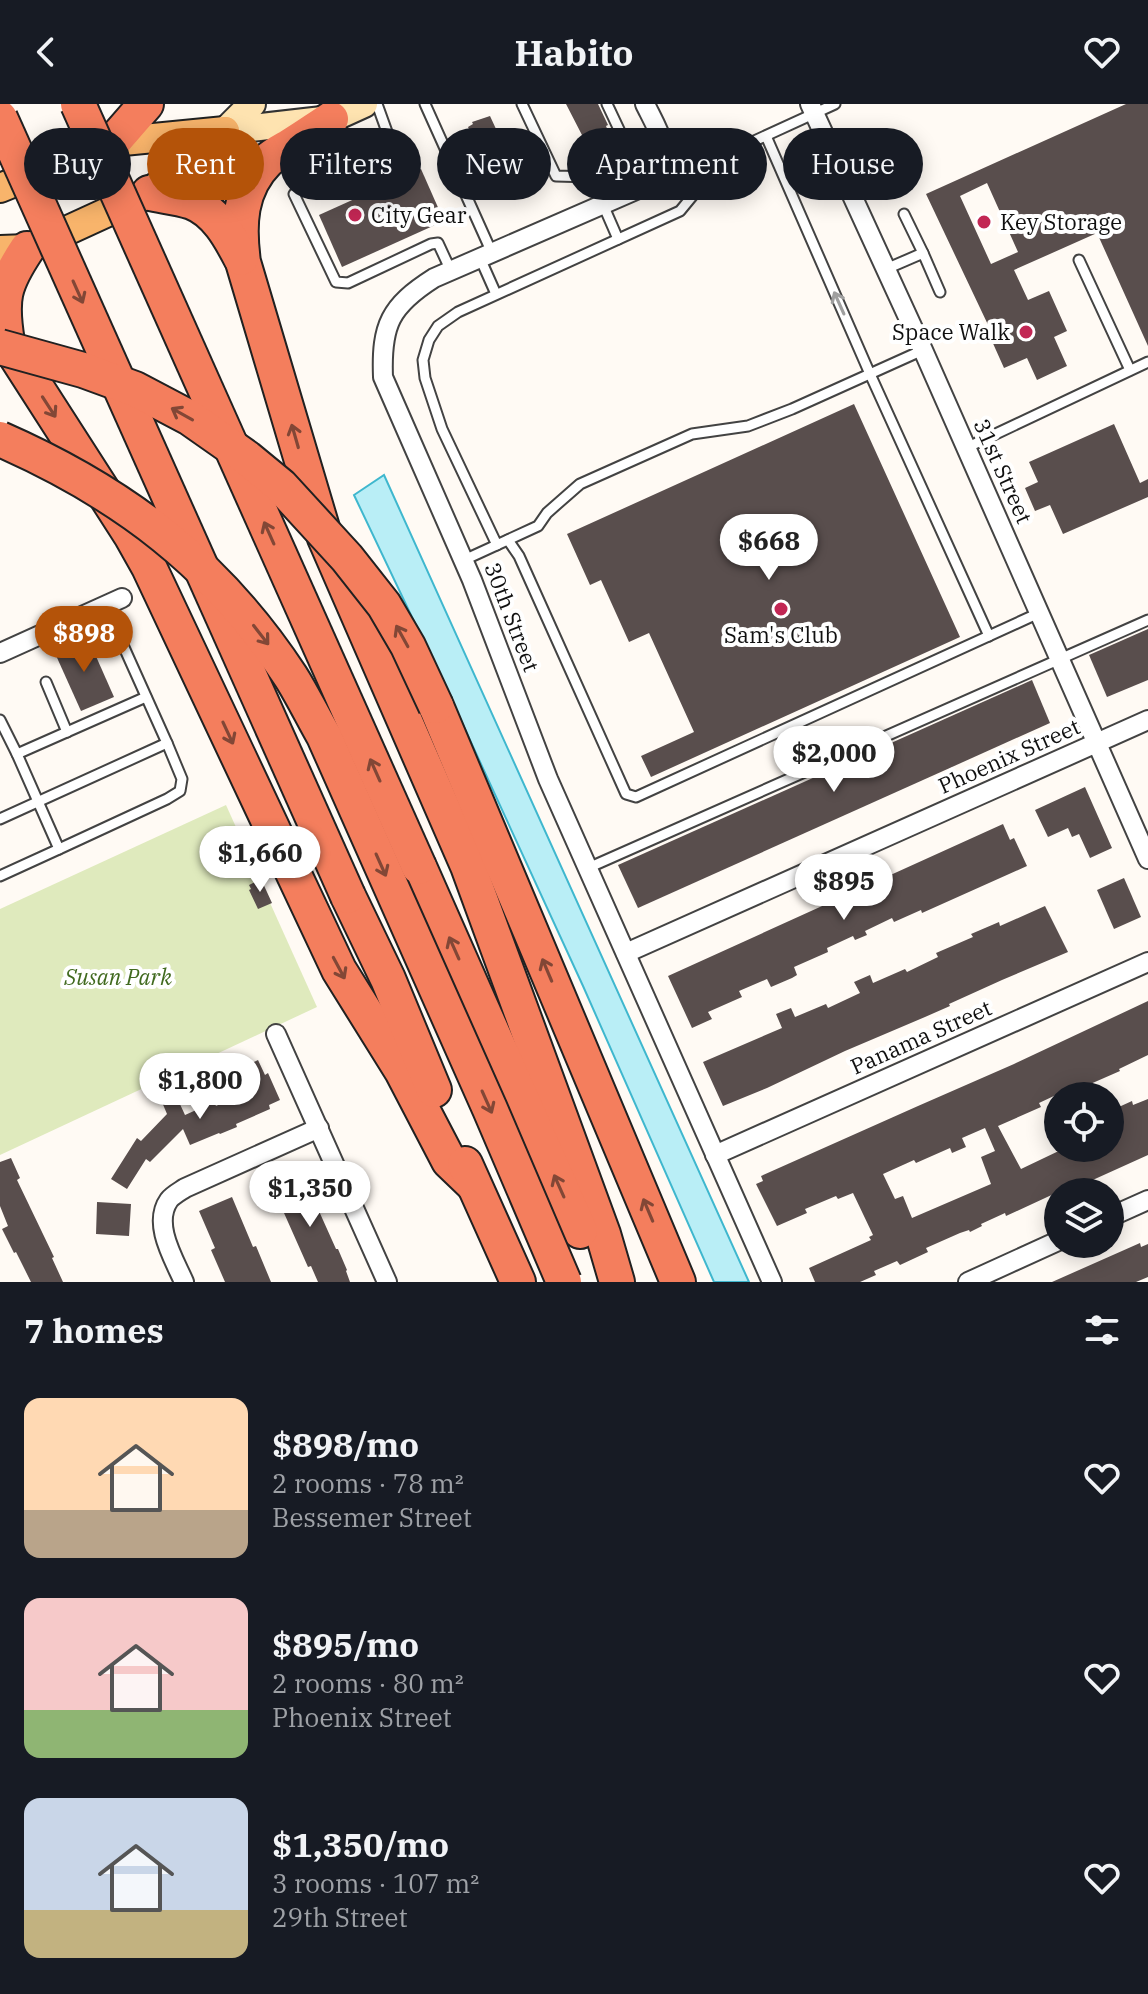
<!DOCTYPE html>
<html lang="en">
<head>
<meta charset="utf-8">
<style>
  :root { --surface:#171b24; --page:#242831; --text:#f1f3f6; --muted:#9ea1a6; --accent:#b45309 }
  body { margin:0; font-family:"IBM Plex Serif",serif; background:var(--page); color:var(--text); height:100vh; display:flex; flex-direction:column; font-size:30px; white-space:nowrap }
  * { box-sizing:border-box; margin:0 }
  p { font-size:26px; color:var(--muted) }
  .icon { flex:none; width:44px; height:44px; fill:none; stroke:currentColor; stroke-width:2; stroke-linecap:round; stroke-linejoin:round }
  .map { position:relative; height:1178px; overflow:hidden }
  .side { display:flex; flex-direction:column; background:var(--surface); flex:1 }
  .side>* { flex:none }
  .banner { position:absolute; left:24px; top:24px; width:1100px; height:72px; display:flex; gap:16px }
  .buttons { position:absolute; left:1044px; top:978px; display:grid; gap:16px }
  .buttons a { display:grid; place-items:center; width:80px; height:80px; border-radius:50%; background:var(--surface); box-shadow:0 4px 20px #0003; font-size:40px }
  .price { position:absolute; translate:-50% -68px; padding:0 18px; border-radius:28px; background:#fff; color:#222; font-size:26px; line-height:52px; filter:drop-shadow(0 2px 4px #0008) }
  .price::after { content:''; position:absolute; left:50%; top:48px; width:24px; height:18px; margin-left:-12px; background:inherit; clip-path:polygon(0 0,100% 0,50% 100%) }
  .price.active { background:var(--accent); color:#fff }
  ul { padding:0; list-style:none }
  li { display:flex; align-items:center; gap:24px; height:200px; padding:0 24px }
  li span { display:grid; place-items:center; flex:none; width:224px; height:160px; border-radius:16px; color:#555 }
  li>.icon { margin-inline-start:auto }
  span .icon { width:96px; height:96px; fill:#fffc; stroke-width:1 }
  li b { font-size:34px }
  h2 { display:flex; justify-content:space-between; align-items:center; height:96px; padding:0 24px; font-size:34px }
  .chip { padding:0 28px; border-radius:36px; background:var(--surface); box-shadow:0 4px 20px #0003; font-size:28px; line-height:72px }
  .chip.active { background:var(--accent); color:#fff }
  header { display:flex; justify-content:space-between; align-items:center; height:104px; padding:0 24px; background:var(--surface); font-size:36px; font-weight:800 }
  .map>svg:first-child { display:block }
  .green { fill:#dfeabd }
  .water { fill:#b9eef6; stroke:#3fb7ce; stroke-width:2 }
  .building { fill:#594e4d; fill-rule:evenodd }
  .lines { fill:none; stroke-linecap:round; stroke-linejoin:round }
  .lane-casing { stroke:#434343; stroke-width:13 }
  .street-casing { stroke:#434343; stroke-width:22 }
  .secondary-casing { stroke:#323232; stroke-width:30 }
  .primary-casing { stroke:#212121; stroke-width:32 }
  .highway-casing { stroke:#212121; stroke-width:38 }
  .lane { stroke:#fff; stroke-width:9 }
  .street { stroke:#fff; stroke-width:18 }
  .secondary { stroke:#fee3b0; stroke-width:26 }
  .primary { stroke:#f8b46b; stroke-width:28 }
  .highway { stroke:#f47e5d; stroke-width:34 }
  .highway-bridge-casing { stroke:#212121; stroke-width:38; stroke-linecap:butt }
  .highway-bridge { stroke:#f47e5d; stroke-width:34 }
  .oneway { stroke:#824736 }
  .oneway2 { stroke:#9f9f9f }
  .poi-dot { fill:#c22754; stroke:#fff; stroke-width:3 }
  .labels { text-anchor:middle; stroke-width:8; stroke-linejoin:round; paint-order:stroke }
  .poi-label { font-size:22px; fill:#101010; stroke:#fff; text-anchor:start }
  .street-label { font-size:22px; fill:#101010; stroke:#fff }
  .park-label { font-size:22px; font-style:italic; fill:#416a1f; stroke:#fff }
</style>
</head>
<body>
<header><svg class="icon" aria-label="back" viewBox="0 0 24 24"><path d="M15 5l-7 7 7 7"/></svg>Habito<svg class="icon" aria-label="heart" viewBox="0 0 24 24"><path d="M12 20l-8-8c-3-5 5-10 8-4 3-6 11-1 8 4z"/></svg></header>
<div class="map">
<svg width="1148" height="1178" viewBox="0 0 1148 1178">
  <rect width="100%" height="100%" fill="#fffaf4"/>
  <polygon class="green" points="226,701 317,903 0,1051 0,805"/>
  <polygon class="water" points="384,371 749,1178 714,1178 583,882 458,610 354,391"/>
  <g class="building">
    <polygon points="566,0 598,0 608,21 606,22 610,32 597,38 593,28 583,33"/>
    <path d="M1126 0H1148V242L1097 129 1014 166 1028 196 1049 187 1067 227 1054 233 1067 262 1037 276 1027 254 1004 264 987 226 990 225 926 90ZM987 79 1018 148 991 160 960 92Z"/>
    <polygon points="490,12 514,64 502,70 499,63 488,68 468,23 473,20 472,18"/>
    <polygon points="421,65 444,117 342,163 319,111"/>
    <polygon points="854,300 960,533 651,673 641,652 694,628 649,529 629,538 601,476 590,481 567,430"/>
    <polygon points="1114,320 1140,379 1148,375 1148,393 1063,430 1050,401 1035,407 1025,384 1038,378 1029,358"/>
    <polygon points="1148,525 1148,576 1107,593 1089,551"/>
    <polygon points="87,532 114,593 81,607 54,547"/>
    <polygon points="1032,576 1050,619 638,804 618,761"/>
    <polygon points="1085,683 1112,744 1090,754 1079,730 1072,733 1068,724 1048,733 1035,706"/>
    <polygon points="1003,720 1010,736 1014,734 1027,762 922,809 921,806 894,818 892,814 865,827 867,831 855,836 853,832 827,844 828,848 794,863 797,871 792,874 771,883 767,875 739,887 742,893 708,908 712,915 692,924 668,872"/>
    <polygon points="1124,774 1141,813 1114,825 1097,786"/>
    <polygon points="261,775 272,799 258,805 249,786 251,785 249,781"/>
    <polygon points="1045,802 1068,848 1002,876 949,900 950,902 925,913 845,947 767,984 723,1002 703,958 782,924 776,910 791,904 795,913 826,900 828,904 860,889 854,878 870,871 873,879 905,865 907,868 938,853 936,849 973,833 971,830 999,818 1000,822"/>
    <path d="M1148 897V951L1119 965 1120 967 1072 988 1071 984 1039 999 1041 1003 998 1022 1021 1065 1065 1044H1110V1007L1132 997 1133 1001 1148 995V1051L1075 1084 1076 1088H1058L1006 1112 1005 1109 981 1120 982 1122 970 1128 969 1126 960 1129 926 1144 928 1148 900 1161 897 1157 874 1167 876 1171 860 1178H815L809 1164 871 1136 869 1133 873 1131 853 1089 838 1095 836 1092 805 1105 807 1109 777 1122 756 1080 763 1077 761 1072 918 1002 1014 960ZM985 1024 995 1047 981 1053 991 1080 912 1114 903 1092 895 1095 883 1070 914 1056 916 1059 950 1044 952 1049 966 1043 962 1034Z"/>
    <polygon points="258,956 265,971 268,969 280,996 269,1001 270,1005 236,1020 237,1023 220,1030 219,1029 190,1041 183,1025 150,1058 146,1055 127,1085 111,1075 137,1034 141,1037 167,1010 159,991 173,985 185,1011 214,998 216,1002 244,989 241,981 247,979 241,964"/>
    <polygon points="11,1054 20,1074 17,1076 54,1153 52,1154 63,1178 31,1178 16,1148 14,1149 2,1125 8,1122 0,1102 0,1058"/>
    <polygon points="294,1061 310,1097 314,1096 336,1145 338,1145 347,1166 346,1167 350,1178 318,1178 311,1162 308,1163 284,1109 287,1108 281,1094 283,1093 273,1070"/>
    <polygon points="232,1093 253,1143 256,1142 271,1178 225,1178 211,1146 215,1144 199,1107"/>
    <polygon points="97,1098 131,1100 129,1132 96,1130"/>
    <polygon points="1140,1139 1141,1143 1148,1140 1148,1173 1136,1178 1052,1178"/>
  </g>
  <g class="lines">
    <g class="lane-casing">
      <g id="lane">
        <polyline points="377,0 391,39 385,49 294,90 336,178 348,179 431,140 438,139 451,167"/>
        <polyline points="425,0 492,149"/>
        <polyline points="522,0 556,72 591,73 618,135"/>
        <polyline points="766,32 870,270 989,532"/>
        <polyline points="591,73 631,51 607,0"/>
        <polyline points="904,110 923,149"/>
        <polyline points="480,154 496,190"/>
        <polyline points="1079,156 1130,266"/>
        <polyline points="886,165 923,149 940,188"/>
        <polyline points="966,344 1148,258"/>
        <polyline points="508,436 519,452 626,690 636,693 1039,509"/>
        <polyline points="497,441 442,325 425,274 423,256 429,236 438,222 458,208 680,107 694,90 705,62 715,55 835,0"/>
        <polyline points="464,456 538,422 547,409 580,380 692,330 748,322 792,305 923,246"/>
        <polyline points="46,578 67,628"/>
        <polyline points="0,616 17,650 59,745 0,772"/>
        <polyline points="17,650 146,593"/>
        <polyline points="0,715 167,639 105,501"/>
        <polyline points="59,745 167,695 180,687 182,675 167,639"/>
        <polyline points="588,764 1148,516"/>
      </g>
    </g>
    <g class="street-casing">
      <g id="street">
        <path d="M645 0C654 19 676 53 659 72 655 76 648 80 643 83L434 174C390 202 381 221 383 273L472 476 548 675 772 1178"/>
        <polyline points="810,0 923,246 1148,755"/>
        <polyline points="0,549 122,494"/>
        <polyline points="626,849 1148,616"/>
        <polyline points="276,930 387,1178"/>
        <polyline points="715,1051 1148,858"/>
        <polyline points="1110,1113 1148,1096"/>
        <path d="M184 1178C174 1155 152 1120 169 1096 173 1091 179 1088 185 1084L319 1024"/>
        <polyline points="968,1178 1058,1137"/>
      </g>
    </g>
    <g class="secondary-casing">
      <g id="secondary">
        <polyline points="225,27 331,15 364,0"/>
        <polyline points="225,27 252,0"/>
      </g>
    </g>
    <g class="primary-casing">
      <g id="primary">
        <polyline points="0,84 113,38 225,27"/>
        <polyline points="0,146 27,145 149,89 225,27"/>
      </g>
    </g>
    <g class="highway-casing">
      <g id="highway">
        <path d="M331 15C317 24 303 34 288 43 281 47 273 51 267 57 239 85 238 121 243 158L325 434 468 762 603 1130 617 1178"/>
        <polyline points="113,38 146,0"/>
        <path d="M149 89C163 92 179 93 192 98 216 107 230 133 241 154"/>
        <path d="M27 145C3 181 0 195 7 238L131 431 149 463 339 866 402 967 449 1057 473 1080"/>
        <polyline points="436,602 678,1178"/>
        <polyline points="419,763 580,1127"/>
        <polyline points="348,792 388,875 434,986"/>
        <polyline points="465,1060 518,1178"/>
      </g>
    </g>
    <use href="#lane" class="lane"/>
    <use href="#street" class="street"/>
    <use href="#secondary" class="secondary"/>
    <use href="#primary" class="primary"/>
    <use href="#highway" class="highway"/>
    <g class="highway-bridge-casing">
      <g id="highway-bridge">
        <polyline points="78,0 419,763"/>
        <polyline points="0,14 348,792"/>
        <polyline points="0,243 83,266 135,285 190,314 247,354 281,382 347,454 384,501 408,542 436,602"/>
        <path d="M0 335C123 389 217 460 291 573 303 592 313 613 324 632L490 1005 564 1178"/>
      </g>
    </g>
    <use href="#highway-bridge" class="highway-bridge"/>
  </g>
  <defs><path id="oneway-shaft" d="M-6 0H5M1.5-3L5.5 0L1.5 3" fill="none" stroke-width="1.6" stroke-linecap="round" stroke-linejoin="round" transform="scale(2)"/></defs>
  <g class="oneway">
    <use href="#oneway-shaft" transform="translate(78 188) rotate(66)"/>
    <use href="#oneway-shaft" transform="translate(49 303) rotate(57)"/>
    <use href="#oneway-shaft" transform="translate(182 310) rotate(-151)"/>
    <use href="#oneway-shaft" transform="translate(295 332) rotate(-106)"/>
    <use href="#oneway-shaft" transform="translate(269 429) rotate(-114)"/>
    <use href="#oneway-shaft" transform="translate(261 531) rotate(52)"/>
    <use href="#oneway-shaft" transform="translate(402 532) rotate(-119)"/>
    <use href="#oneway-shaft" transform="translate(228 629) rotate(65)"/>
    <use href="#oneway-shaft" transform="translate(375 666) rotate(-114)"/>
    <use href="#oneway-shaft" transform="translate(381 761) rotate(66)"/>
    <use href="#oneway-shaft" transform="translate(454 844) rotate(-114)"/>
    <use href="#oneway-shaft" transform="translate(339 864) rotate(62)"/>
    <use href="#oneway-shaft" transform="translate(547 866) rotate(-113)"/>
    <use href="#oneway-shaft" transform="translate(487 998) rotate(66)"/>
    <use href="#oneway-shaft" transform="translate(559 1082) rotate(-114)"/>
    <use href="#oneway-shaft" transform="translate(648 1106) rotate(-113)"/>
  </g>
  <use class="oneway2" href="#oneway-shaft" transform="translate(839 199) rotate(-114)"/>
  <g class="poi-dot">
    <circle cx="355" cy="111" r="8"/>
    <circle cx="984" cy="118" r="8"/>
    <circle cx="1026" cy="228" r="8"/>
    <circle cx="781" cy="505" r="8"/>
  </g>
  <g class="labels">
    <g class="poi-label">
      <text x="371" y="119">City Gear</text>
      <text x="1000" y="126">Key Storage</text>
      <text x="1010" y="236" text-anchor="end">Space Walk</text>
      <text x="781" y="539" text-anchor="middle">Sam's Club</text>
    </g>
    <g class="street-label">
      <text transform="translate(1003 367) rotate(66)" y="8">31st Street</text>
      <text transform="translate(512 513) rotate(69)" y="8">30th Street</text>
      <text transform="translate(1009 652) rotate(-24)" y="8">Phoenix Street</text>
      <text transform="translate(921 933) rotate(-24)" y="8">Panama Street</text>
    </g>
    <g class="park-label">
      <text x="118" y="881">Susan Park</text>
    </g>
  </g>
</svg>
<div class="buttons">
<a><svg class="icon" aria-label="locate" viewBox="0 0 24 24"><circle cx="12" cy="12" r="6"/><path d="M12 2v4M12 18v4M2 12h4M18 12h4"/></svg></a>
<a><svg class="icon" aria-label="layers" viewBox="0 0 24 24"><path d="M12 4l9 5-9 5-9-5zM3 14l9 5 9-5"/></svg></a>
</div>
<b class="price" style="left:769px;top:478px">$668</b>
<b class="price active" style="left:84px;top:570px">$898</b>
<b class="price" style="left:834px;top:690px">$2,000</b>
<b class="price" style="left:260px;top:790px">$1,660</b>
<b class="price" style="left:844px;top:818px">$895</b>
<b class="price" style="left:200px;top:1017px">$1,800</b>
<b class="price" style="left:310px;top:1125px">$1,350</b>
<div class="banner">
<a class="chip">Buy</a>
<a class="chip active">Rent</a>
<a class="chip">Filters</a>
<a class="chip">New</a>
<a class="chip">Apartment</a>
<a class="chip">House</a>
</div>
</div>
<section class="side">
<h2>7 homes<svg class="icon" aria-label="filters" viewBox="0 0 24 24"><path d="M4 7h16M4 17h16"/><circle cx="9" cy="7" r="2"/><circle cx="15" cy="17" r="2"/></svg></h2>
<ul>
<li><span style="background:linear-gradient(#ffd9b3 70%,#b9a48a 0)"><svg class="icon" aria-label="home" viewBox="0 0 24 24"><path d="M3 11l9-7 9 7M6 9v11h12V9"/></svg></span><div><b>$898/mo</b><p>2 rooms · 78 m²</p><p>Bessemer Street</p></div><svg class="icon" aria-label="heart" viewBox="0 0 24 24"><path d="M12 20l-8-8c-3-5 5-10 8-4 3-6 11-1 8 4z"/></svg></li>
<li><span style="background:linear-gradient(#f6c9c9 70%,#8fb573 0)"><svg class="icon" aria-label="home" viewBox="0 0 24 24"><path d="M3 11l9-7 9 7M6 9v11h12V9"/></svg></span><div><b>$895/mo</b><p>2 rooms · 80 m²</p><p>Phoenix Street</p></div><svg class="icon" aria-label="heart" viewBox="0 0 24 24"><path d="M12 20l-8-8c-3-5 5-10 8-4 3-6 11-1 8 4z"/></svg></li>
<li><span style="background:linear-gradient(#c9d6e8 70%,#c2b280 0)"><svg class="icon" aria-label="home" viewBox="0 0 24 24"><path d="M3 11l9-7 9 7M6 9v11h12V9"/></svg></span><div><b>$1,350/mo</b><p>3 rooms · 107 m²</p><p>29th Street</p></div><svg class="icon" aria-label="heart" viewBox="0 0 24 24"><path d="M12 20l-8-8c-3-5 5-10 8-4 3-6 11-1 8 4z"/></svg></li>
</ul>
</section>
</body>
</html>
